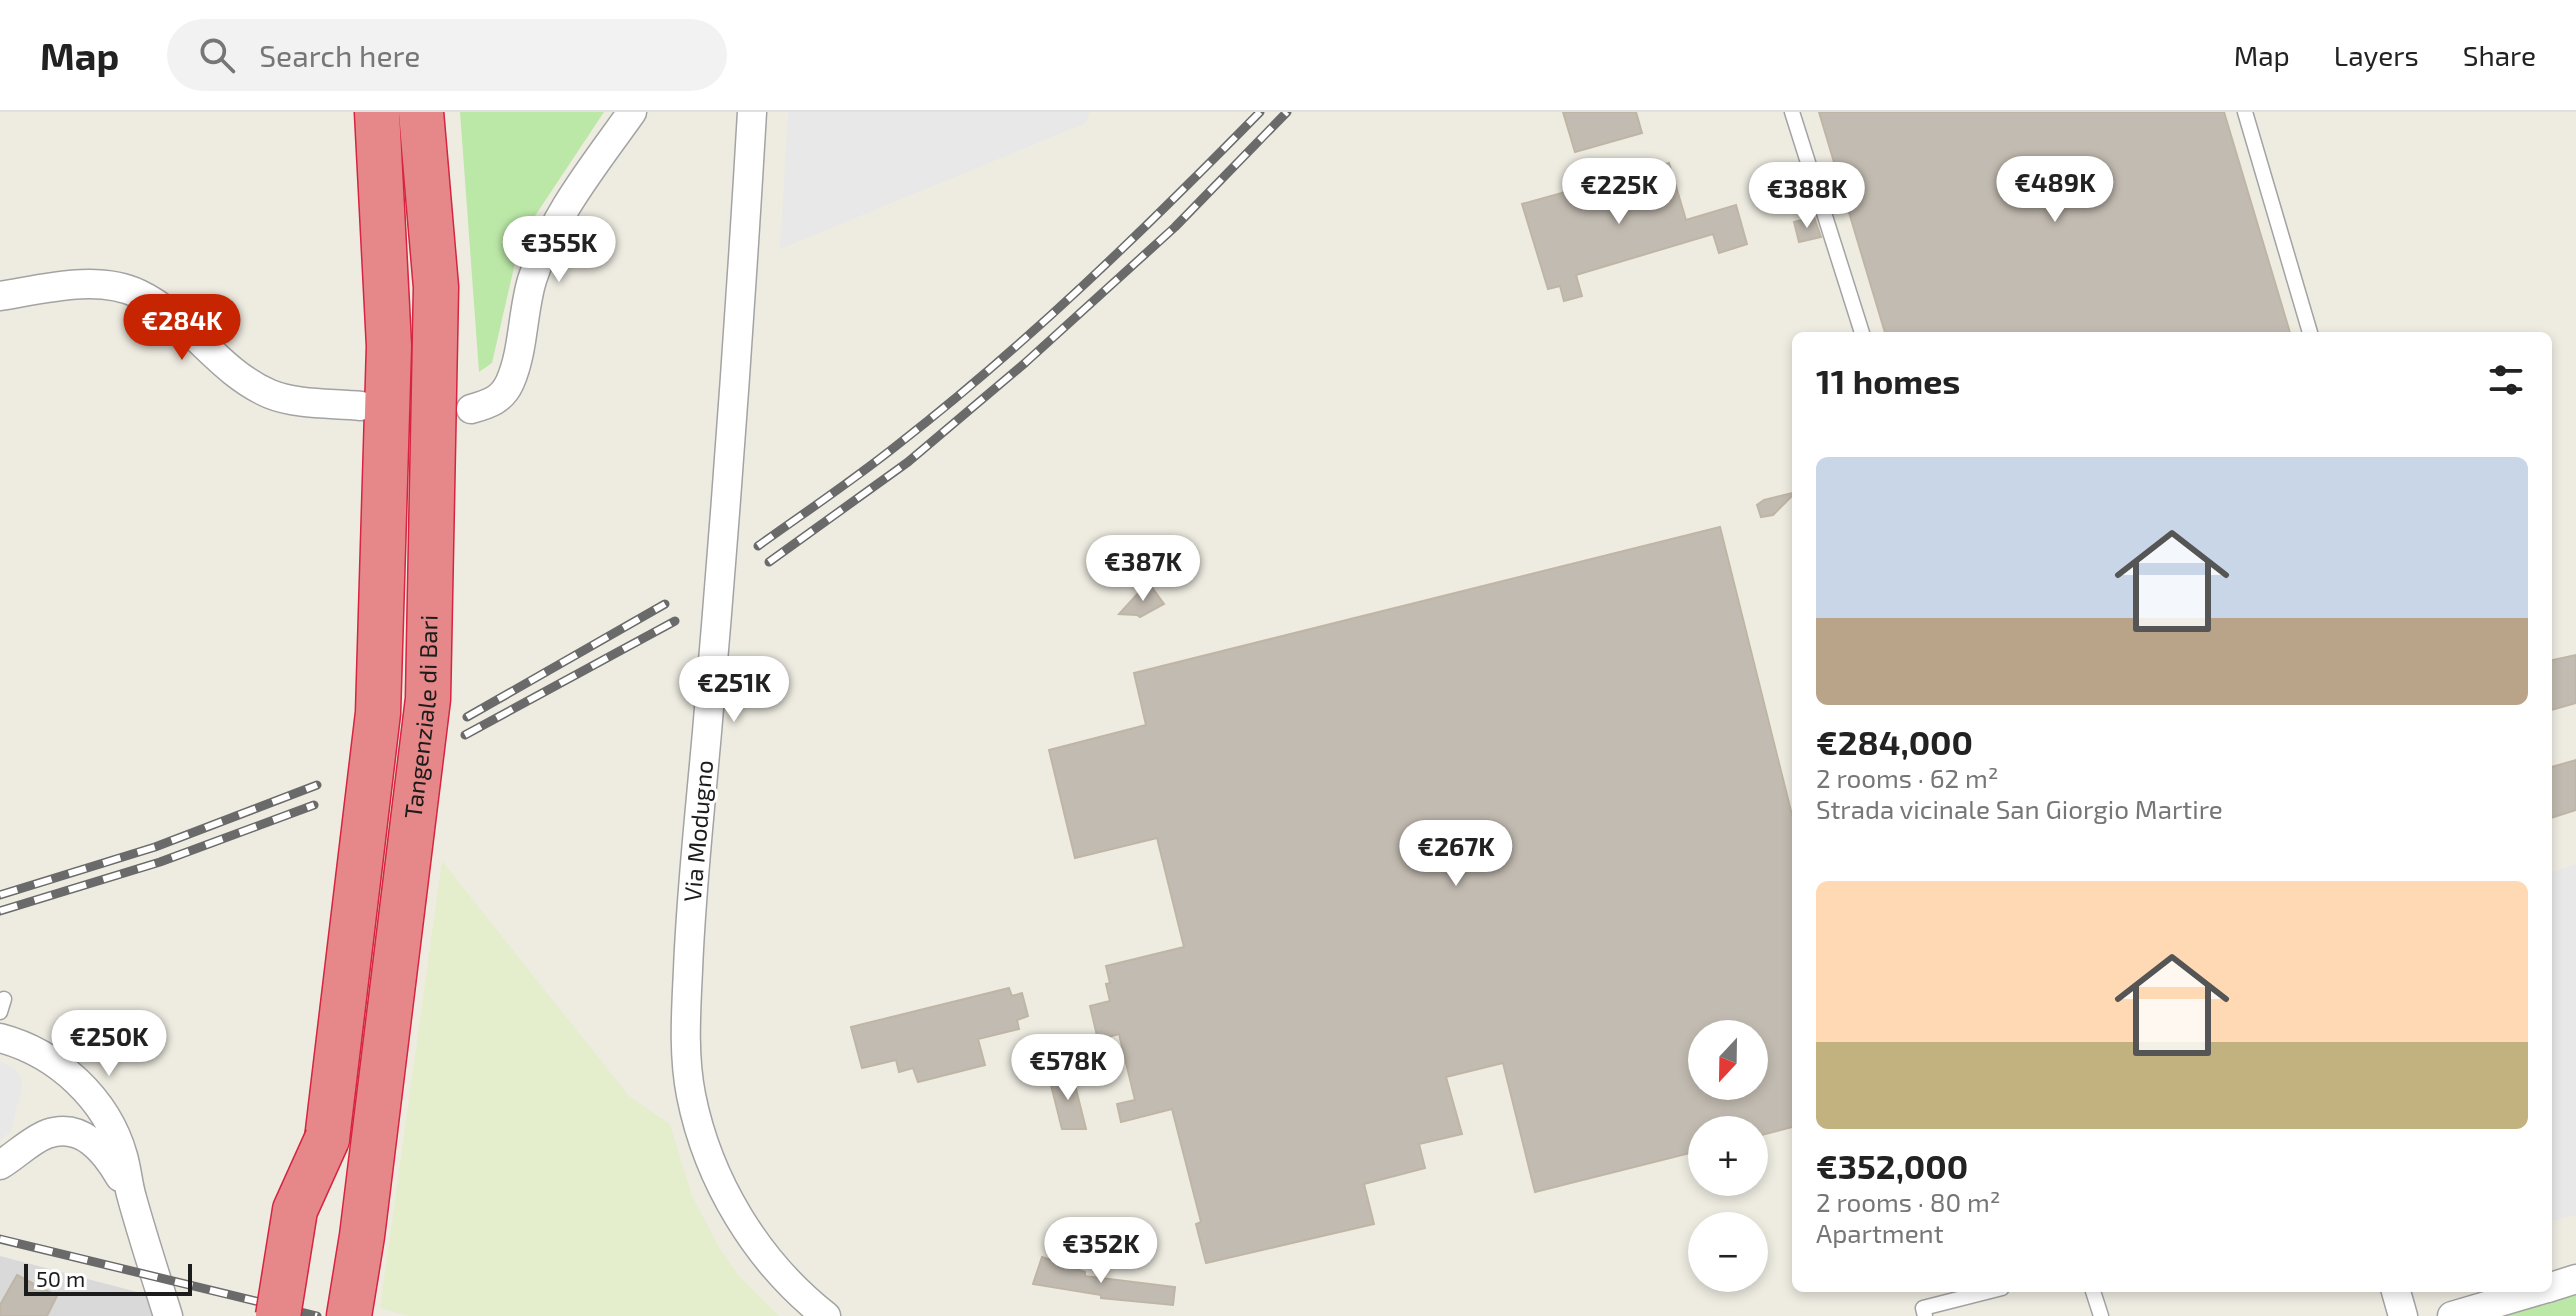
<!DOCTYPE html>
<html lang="en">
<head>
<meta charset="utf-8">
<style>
  :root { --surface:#fff; --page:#f2f2f2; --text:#222; --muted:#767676; --line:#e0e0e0; --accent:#c72401 }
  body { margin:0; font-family:"Exo 2",sans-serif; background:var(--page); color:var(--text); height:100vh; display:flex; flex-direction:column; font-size:30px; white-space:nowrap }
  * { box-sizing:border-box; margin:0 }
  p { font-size:26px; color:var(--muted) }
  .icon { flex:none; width:44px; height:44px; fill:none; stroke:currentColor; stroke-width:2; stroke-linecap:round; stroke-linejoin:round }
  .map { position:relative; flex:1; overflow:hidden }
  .side { position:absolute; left:1792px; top:220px; width:760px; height:960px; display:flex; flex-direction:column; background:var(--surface); border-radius:12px; box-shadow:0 4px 12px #0003 }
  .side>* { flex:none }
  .needle { width:52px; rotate:202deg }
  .buttons { position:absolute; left:1688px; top:908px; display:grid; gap:16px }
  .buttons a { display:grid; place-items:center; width:80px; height:80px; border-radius:50%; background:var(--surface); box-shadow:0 4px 12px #0003; font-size:40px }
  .scale { position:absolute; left:24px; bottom:20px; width:168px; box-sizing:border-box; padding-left:8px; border:4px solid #1c1c1c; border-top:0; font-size:22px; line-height:28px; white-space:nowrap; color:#1c1c1c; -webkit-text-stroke:6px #fff; paint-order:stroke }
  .price { position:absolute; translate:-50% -68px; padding:0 18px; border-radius:28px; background:#fff; color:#222; font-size:26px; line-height:52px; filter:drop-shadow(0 2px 4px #0008) }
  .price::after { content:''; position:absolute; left:50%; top:48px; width:24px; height:18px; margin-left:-12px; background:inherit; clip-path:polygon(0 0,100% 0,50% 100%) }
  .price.on { background:var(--accent); color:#fff }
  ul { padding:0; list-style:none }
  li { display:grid; align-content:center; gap:16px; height:424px; padding:0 24px }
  li span { display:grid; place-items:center; height:248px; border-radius:12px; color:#555 }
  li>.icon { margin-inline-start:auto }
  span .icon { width:144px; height:144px; fill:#fffc; stroke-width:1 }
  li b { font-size:34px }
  h2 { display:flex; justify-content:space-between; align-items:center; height:96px; padding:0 24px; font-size:34px }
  header { display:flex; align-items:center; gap:48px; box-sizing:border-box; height:112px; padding:0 40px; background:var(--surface); border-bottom:2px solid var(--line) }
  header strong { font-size:38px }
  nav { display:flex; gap:44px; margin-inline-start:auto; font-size:28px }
  .search { width:560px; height:72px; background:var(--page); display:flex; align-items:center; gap:20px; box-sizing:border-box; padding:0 28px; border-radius:44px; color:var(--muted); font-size:30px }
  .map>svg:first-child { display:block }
  .residential { fill:#dad9d9 }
  .farmland { fill:#e4edcc }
  .grass { fill:#bbe8a7 }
  .parking { fill:#e8e8e8 }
  .building { fill:#c2bbb1; stroke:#bfb5a4; stroke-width:2; fill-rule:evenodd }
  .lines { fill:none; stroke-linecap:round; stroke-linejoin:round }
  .lane-casing { stroke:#a3a3a3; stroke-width:17 }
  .street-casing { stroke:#a3a3a3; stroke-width:31 }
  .highway-casing { stroke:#d62441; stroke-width:47 }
  .lane { stroke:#fff; stroke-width:14 }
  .street { stroke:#fff; stroke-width:28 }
  .highway { stroke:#e68889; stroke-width:44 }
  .rail-casing { stroke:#6a6a6a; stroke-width:9 }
  .rail { stroke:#fff; stroke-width:6; stroke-dasharray:18; stroke-linecap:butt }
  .highway-bridge-casing { stroke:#d62441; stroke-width:47; stroke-linecap:butt }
  .highway-bridge { stroke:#e68889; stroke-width:44 }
  .labels { text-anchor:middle; stroke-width:6; stroke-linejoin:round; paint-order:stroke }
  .street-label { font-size:24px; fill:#1c1c1c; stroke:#fff }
</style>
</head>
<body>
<header>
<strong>Map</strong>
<div class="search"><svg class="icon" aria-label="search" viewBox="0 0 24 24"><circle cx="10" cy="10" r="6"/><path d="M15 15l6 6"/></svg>Search here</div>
<nav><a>Map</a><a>Layers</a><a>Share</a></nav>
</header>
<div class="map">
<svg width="2576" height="1204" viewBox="0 0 2576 1204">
  <rect width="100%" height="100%" fill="#eeece1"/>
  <polygon class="residential" points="0,1144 145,1182 153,1204 0,1204"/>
  <polygon class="farmland" points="442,749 629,984 670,1012 692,1084 720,1137 739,1164 779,1204 409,1204 380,1196"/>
  <g class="grass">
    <polygon points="460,0 604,0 521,125 492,251 479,260"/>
    <polygon points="2576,1178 2576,1204 2490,1204"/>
  </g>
  <g class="parking">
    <polygon points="788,0 1090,0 1086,11 780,137"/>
    <polygon points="2576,752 2576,1103 2548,1110 2548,761"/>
    <polygon points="0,949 15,957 20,963 22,976 11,1019 0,1028"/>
  </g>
  <g class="building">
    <polygon points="1563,0 1636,0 1642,21 1575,40"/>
    <polygon points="1819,0 2224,0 2291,224 1886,224"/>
    <polygon points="1669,51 1686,108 1736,93 1747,132 1719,141 1713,122 1576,163 1582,184 1564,189 1560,174 1548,177 1522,92"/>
    <polygon points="1814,105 1821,125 1799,130 1794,110"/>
    <polygon points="1796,380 1773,403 1761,405 1757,393 1764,388"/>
    <path d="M1720 415 1792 703 1796 702V1014L1754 1025V1018H1702V1038L1535 1080 1503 951 1446 965 1462 1022 1419 1032 1425 1056 1364 1072 1374 1112 1206 1151 1196 1112 1201 1110 1172 997 1121 1010 1117 992 1135 988 1119 922 1098 928 1090 894 1110 889 1106 872 1110 871 1106 854 1184 835 1157 726 1075 746 1049 638 1146 613 1134 561ZM1702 922H1754V974H1702Z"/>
    <polygon points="1151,474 1164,492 1140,505 1137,503 1119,502 1140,479"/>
    <polygon points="2576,543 2576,591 2548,599 2548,549"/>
    <polygon points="2576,648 2576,698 2548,707 2548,656"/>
    <polygon points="1009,876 1012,884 1022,881 1028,904 1017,908 1019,917 978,927 985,953 918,970 913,956 899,960 896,948 862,956 851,915"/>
    <polygon points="1060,958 1073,965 1086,1017 1062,1017 1051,973"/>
    <polygon points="1042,1145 1085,1160 1085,1164 1175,1175 1173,1193 1101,1186 1101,1183 1033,1172"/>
    <polygon points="17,1163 57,1184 47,1204 0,1204 0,1193"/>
  </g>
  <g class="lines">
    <g class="lane-casing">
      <g id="lane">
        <polyline points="1792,0 1863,224"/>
        <polyline points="2245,0 2311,224"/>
        <polyline points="0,900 4,887"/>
        <polyline points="2092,1176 2101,1204"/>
        <polyline points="1925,1204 1923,1196 2002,1176"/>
      </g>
    </g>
    <g class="street-casing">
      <g id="street">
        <path d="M752 0C740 207 725 414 707 620 700 699 691 779 688 858 686 900 683 942 691 983 708 1069 757 1150 826 1204"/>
        <path d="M0 184C43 177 98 162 139 182 188 205 218 260 270 282 297 293 332 291 361 294"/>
        <path d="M471 297C489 292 502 288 510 270 524 238 522 201 532 168 553 103 593 55 632 0"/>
        <path d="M0 926C57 941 107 987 123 1044 127 1058 128 1073 132 1086 143 1126 156 1165 168 1204"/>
        <path d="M0 1053C15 1044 31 1028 47 1022 82 1010 105 1039 120 1065"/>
        <polyline points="2395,1176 2403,1204"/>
        <polyline points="2548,1176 2576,1167"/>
        <polyline points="2452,1204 2547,1176"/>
      </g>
    </g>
    <g class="highway-casing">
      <g id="highway">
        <polyline points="327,1027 378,601 389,234 377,0"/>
        <path id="s1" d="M349 1204 362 1124 428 587 436 175 421 0"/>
      </g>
    </g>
    <use href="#lane" class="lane"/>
    <use href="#street" class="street"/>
    <use href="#highway" class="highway"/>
    <g class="rail-casing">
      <g id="rail">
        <path d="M758 434C804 401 852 369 896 334 1026 233 1145 117 1260 0"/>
        <polyline points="769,450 908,350 1025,251 1175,115 1287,0"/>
        <polyline points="467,605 665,492"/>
        <polyline points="465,623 675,509"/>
        <polyline points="0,783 155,735 317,673"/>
        <polyline points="0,799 160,750 314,693"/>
        <polyline points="0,1127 317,1204"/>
      </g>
    </g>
    <use href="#rail" class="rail"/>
    <g class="highway-bridge-casing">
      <polyline id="highway-bridge" points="278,1204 295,1098 327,1027"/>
    </g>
    <use href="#highway-bridge" class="highway-bridge"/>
  </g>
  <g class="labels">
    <g class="street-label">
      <text dy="8" stroke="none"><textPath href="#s1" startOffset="604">Tangenziale di Bari</textPath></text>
      <text transform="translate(699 719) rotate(-85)" y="8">Via Modugno</text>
    </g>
  </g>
</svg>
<div class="buttons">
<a><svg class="needle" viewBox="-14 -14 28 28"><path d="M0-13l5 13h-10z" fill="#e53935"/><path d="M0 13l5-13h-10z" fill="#767676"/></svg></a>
<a>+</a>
<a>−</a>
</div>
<div class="scale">50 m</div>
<b class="price" style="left:2055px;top:112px">€489K</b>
<b class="price" style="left:1619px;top:114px">€225K</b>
<b class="price" style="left:1807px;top:118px">€388K</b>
<b class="price" style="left:559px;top:172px">€355K</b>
<b class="price on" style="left:182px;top:250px">€284K</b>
<b class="price" style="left:1143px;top:491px">€387K</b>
<b class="price" style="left:734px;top:612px">€251K</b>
<b class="price" style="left:1456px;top:776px">€267K</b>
<b class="price" style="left:109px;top:966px">€250K</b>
<b class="price" style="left:1068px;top:990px">€578K</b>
<b class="price" style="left:1101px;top:1173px">€352K</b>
<section class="side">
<h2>11 homes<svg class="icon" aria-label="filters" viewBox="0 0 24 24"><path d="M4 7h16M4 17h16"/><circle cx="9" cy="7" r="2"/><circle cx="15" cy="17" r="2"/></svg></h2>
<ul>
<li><span style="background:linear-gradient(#c9d6e8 65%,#b9a48a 0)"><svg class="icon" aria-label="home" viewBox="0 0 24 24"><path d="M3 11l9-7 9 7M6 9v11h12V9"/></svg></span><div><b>€284,000</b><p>2 rooms · 62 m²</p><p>Strada vicinale San Giorgio Martire</p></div></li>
<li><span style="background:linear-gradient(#ffd9b3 65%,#c2b280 0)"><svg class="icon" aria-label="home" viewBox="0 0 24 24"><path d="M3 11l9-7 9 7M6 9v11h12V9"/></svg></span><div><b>€352,000</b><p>2 rooms · 80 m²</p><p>Apartment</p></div></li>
</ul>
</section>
</div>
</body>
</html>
